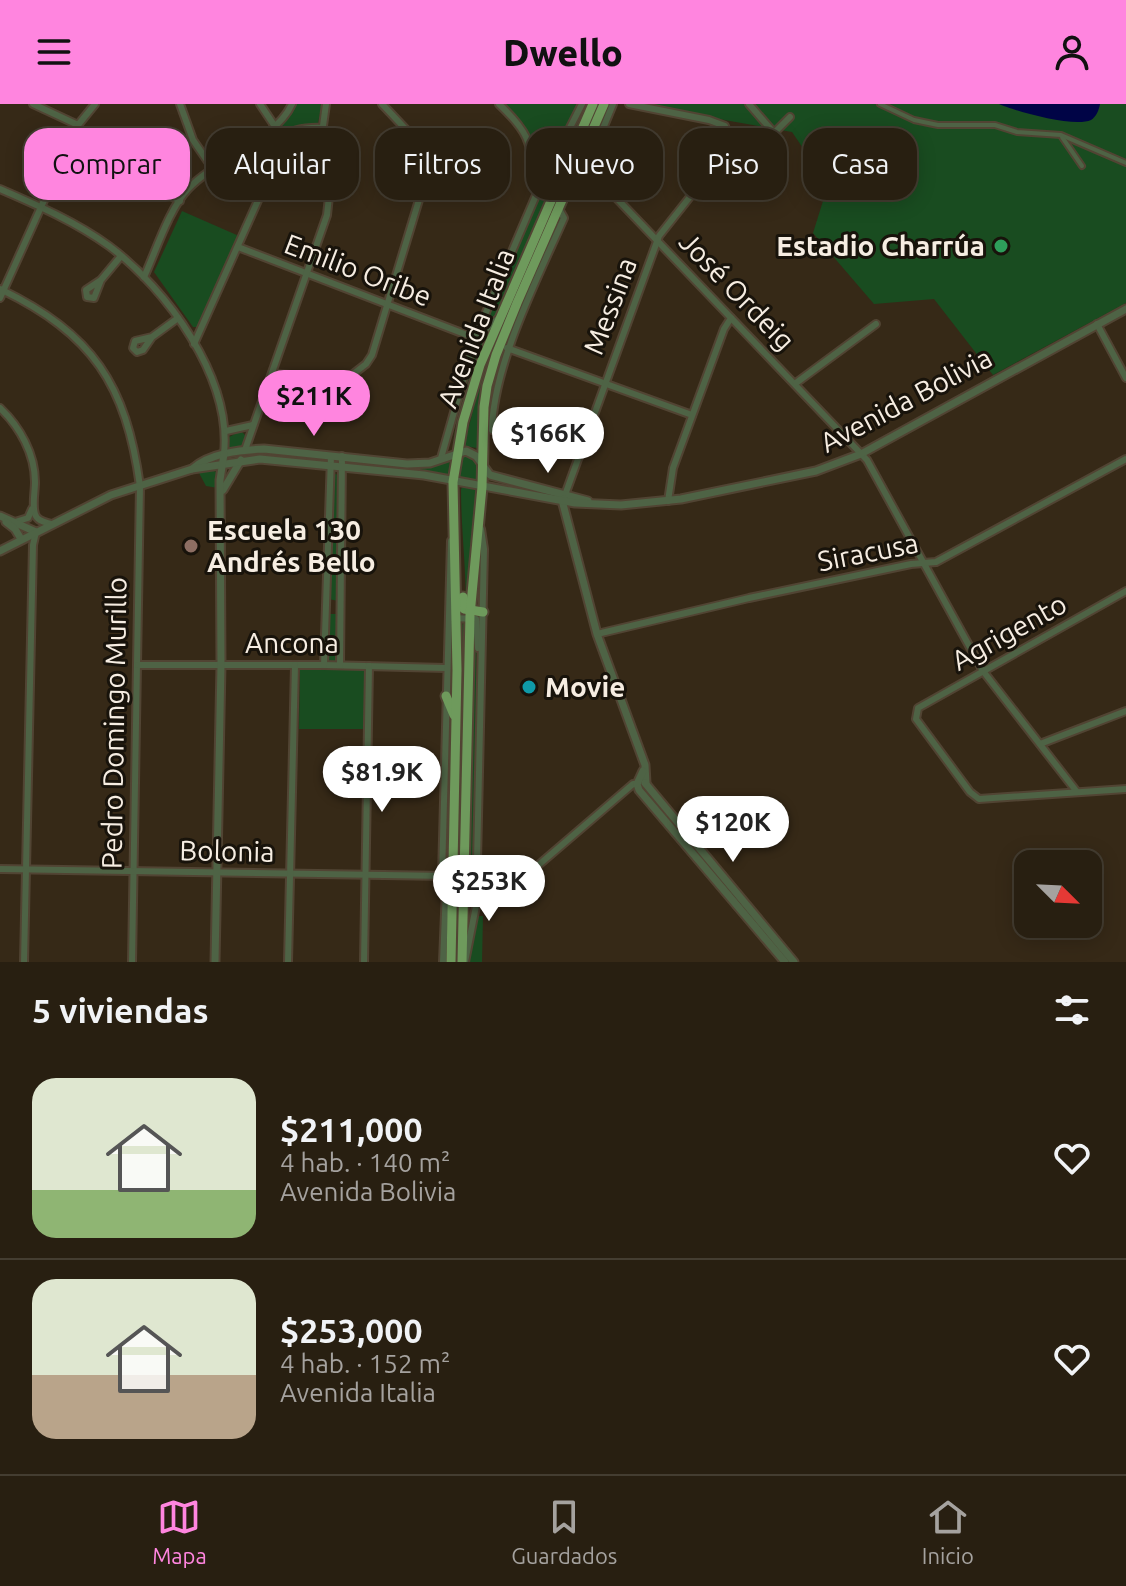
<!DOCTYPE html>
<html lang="es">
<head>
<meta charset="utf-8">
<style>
  :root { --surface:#281f11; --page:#30271a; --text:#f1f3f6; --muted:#a5a29f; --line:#443d31; --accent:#ff85df }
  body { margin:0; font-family:Ubuntu,sans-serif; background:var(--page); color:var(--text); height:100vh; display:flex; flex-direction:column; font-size:30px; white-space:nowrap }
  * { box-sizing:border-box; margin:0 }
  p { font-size:26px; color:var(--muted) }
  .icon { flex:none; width:44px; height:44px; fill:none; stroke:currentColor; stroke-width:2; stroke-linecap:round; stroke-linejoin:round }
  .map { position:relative; height:858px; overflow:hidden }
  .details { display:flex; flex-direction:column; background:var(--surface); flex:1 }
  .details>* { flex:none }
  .banner { position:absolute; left:24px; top:24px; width:1078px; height:72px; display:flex; gap:16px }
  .needle { width:52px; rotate:114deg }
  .tools { position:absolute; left:1014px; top:746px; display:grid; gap:16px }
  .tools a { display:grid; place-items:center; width:88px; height:88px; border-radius:16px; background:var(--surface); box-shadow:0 4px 20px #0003,0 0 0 2px var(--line); font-size:40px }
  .price { position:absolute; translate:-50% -68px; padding:0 18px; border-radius:28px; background:#fff; color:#222; font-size:26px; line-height:52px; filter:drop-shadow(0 2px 4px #0008) }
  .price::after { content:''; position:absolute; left:50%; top:48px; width:24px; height:18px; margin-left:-12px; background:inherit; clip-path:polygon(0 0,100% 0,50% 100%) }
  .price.selected { background:var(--accent); color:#111 }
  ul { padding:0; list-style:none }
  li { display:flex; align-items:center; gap:24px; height:200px; padding:0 32px }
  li+li { border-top:2px solid var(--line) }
  li span { display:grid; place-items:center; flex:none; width:224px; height:160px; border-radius:24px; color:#555 }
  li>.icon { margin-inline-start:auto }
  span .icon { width:96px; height:96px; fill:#fffc; stroke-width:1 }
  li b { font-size:34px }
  h2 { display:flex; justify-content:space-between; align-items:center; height:96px; padding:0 32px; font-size:34px }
  .chip { padding:0 28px; border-radius:24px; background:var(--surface); box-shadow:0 4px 20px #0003,0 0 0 2px var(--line); font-size:28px; line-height:72px }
  .chip.selected { background:var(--accent); color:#111 }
  header { display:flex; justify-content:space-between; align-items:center; height:104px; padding:0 32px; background:var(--accent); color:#111; font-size:36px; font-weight:800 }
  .menu { display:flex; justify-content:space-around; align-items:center; height:112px; border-top:2px solid var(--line); background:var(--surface); font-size:22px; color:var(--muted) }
  .menu a { display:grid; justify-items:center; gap:4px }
  .menu .selected { color:var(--accent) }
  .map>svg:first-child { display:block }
  .green { fill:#194c20 }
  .water { fill:#000446 }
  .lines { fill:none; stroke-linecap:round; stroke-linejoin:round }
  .pedestrian-casing { stroke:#514433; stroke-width:8 }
  .minor-casing { stroke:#514433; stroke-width:10 }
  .tertiary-casing { stroke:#514433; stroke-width:11 }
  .primary-casing { stroke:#514433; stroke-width:13 }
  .pedestrian { stroke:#4e6345; stroke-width:4 }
  .minor { stroke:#4e6345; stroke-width:6 }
  .tertiary { stroke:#4e6345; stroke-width:7 }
  .primary { stroke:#6e9a5c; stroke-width:9 }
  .leisure-dot { fill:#2e9e5b; stroke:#18130b; stroke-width:3 }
  .education-dot { fill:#8d6e63; stroke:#18130b; stroke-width:3 }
  .culture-dot { fill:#0f9aa8; stroke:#18130b; stroke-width:3 }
  .labels { text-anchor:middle; stroke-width:6; stroke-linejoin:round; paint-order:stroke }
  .poi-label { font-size:28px; font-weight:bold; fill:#f6ede2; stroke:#18130b; text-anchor:start }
  .street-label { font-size:28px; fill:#f6ede2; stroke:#18130b }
</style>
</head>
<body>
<header><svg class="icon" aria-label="menu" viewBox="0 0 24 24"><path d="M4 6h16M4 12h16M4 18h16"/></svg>Dwello<svg class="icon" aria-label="person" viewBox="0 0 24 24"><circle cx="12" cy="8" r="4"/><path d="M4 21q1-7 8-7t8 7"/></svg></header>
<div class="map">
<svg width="1126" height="858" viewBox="0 0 1126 858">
  <rect width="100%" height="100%" fill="#362917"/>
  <g class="green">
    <polygon points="295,0 322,0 318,19 299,21 286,27 282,21"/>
    <polygon points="503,0 579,0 554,49 540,53 536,50 523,19"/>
    <path d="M585 0H587C578 22 568 66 542 72L537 65 539 60 559 52Z"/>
    <polygon points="597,0 599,0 488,260 480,288 477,344 464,342 485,259"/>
    <polygon points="634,0 1126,0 1126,199 993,271 934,195 874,200 813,129 828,81 792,28"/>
    <polygon points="274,26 278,31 276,34 259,59 253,59 247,47"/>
    <polygon points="557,69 497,210 482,225 537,97"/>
    <polygon points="182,107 239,132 197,223 193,223 154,168"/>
    <polygon points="488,228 465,286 451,344 473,248"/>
    <polygon points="241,327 247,333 243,342 228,346 229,333"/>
    <polygon points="465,349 477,356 478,373 474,377 460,375 458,371 460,354"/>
    <polygon points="450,355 448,373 419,367 345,358 346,356 409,362"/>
    <polygon points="212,366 218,369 218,384 206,382 199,369"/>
    <polygon points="335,370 339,371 338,497 329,495"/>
    <path d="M463 383 476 386 474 433 466 502C466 462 461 424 461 385Z"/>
    <polygon points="329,510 339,510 338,558 327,556"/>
    <polygon points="466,517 460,758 458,705 462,521"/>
    <polygon points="472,517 477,518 476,586 478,593 474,768 469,768"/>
    <polygon points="300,565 365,566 364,625 299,625"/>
    <polygon points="452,617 450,768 448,768 445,764 449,618"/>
    <polygon points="478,812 483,812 482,858 469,858"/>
  </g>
  <path class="water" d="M999 0H1100C1099 6 1096 13 1091 16 1074 24 1015 7 999 0Z"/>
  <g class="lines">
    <g class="pedestrian-casing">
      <g id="pedestrian">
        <polyline points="880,0 914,16 938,21 995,21 1017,28 1061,31 1126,59"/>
        <polyline points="1062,33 1082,62"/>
      </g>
    </g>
    <g class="minor-casing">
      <g id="minor">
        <polyline points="33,0 78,21"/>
        <polyline points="180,0 193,36 213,65"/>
        <polyline points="260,0 282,33"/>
        <path d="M499 0C536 35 529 43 537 89"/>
        <polyline points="749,0 775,30"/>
        <polyline points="75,30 105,46 125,67 180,97"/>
        <polyline points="723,43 745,53 751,52 790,13"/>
        <polyline points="585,45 597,39 613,0"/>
        <polyline points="580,56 867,356 983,567 1077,688"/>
        <polyline points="533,57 556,51 582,0"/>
        <path d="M256 70C272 37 284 22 323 24"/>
        <path d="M0 85C37 101 76 118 109 142 167 185 232 274 224 350"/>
        <polyline points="238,143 475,234 499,214"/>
        <path d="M144 173C156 147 169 105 188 85 216 55 275 37 292 0"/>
        <polyline points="101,176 94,194 87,193 86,186 101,176 121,152"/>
        <path d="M0 185C93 230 126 280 140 382L132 858"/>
        <polyline points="0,194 78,21 95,0"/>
        <polyline points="1097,220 1126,274"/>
        <polyline points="152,233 135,237 133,244 137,248 143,246 152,233 178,214"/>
        <polyline points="194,240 260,92 256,70 241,46"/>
        <polyline points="507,244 692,311"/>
        <polyline points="272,270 348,274 366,260 372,251 432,53 382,0"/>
        <polyline points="796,279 876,220"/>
        <path d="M0 304C20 323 35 350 35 378 35 388 32 401 35 410 37 417 45 418 51 420"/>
        <path d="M492 326C493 261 538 173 564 114L559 105"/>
        <polyline points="226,327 253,321"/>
        <polyline points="245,346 327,111 330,83 322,29 326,0"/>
        <polyline points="441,354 475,234 537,89 565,58"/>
        <polyline points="565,391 659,132 697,84 728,32 725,22 709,16 629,0"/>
        <polyline points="668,397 673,364 724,225 731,214"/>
        <polyline points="15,418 28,414 32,405"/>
        <polyline points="1126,487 918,604 916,615 970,688 979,695 1126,685"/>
        <polyline points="453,514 476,515 478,544"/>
        <polyline points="597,530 749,494 911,460 936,458 1126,355"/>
        <polyline points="138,561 324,561 446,564"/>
        <polyline points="324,561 331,352"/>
        <polyline points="340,561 342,352"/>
        <polyline points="1040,640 1126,607"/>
        <polyline points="0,765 448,772 477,770 512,774"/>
        <polyline points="460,774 505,776 528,770 633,680 637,680"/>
        <polyline points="24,858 33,441 36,428"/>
        <polyline points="288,858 295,561"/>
        <polyline points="364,858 369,562"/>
        <polyline points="443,858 446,785 442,772 451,437"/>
        <polyline points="465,858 476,802 484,445 481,425"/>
      </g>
    </g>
    <g class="tertiary-casing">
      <g id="tertiary">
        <path d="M192 365C210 349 240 346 264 345L407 360 430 359 466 347 476 352 490 371 588 397"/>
        <polyline points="223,386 241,356"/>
        <polyline points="564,395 563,400 597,530 645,661 646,679"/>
        <polyline points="0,412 36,428"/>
        <polyline points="6,418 15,425 21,435"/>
        <polyline points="0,447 111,391 192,365 260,355 424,371 575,399 621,401 681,395 816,367 861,350 1126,205"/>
        <polyline points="643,667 637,680 639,686 785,858"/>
        <polyline points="645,679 794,858"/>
        <polyline points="215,858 221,561 220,376 224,350"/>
      </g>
    </g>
    <g class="primary-casing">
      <g id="primary">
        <polyline points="463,493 464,505 483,508"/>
        <polyline points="446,592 454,611"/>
        <polyline points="451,858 457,566 453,378 463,318 480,261 593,0"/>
        <polyline points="462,858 470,511 482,383 484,303 487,282 496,251 517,199 604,0"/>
      </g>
    </g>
    <use href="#pedestrian" class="pedestrian"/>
    <use href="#minor" class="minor"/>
    <use href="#tertiary" class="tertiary"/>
    <use href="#primary" class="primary"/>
  </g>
  <circle class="leisure-dot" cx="1001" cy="142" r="8"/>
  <circle class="education-dot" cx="191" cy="442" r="8"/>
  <circle class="culture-dot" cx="529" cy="583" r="8"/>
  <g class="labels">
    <g class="poi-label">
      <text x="985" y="152" text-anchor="end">Estadio Charrúa</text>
      <text x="207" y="436">Escuela 130<tspan x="207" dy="32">Andrés Bello</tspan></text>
      <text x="545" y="593">Movie</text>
    </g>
    <g class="street-label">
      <text transform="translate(358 166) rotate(21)" y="10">Emilio Oribe</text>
      <text transform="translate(737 187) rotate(46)" y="10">José Ordeig</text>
      <text transform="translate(610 202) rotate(-69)" y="10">Messina</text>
      <text transform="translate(476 224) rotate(-69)" y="10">Avenida Italia</text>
      <text transform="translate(906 296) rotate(-28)" y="10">Avenida Bolivia</text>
      <text transform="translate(868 448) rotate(-11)" y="10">Siracusa</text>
      <text transform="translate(1009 528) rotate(-29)" y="10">Agrigento</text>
      <text x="292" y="549">Ancona</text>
      <text transform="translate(114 619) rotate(-89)" y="10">Pedro Domingo Murillo</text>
      <text transform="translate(227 747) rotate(1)" y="10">Bolonia</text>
    </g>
  </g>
</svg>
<div class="tools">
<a><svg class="needle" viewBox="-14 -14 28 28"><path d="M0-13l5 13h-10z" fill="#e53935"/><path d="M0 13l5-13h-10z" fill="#a5a29f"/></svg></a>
</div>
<b class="price selected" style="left:314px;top:334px">$211K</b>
<b class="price" style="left:548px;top:371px">$166K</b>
<b class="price" style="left:382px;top:710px">$81.9K</b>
<b class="price" style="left:733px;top:760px">$120K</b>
<b class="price" style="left:489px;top:819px">$253K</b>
<div class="banner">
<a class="chip selected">Comprar</a>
<a class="chip">Alquilar</a>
<a class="chip">Filtros</a>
<a class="chip">Nuevo</a>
<a class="chip">Piso</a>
<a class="chip">Casa</a>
</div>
</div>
<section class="details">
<h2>5 viviendas<svg class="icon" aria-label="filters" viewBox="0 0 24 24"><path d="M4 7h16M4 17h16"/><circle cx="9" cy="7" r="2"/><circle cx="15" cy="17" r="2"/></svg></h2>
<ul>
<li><span style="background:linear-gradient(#dfe7d0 70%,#8fb573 0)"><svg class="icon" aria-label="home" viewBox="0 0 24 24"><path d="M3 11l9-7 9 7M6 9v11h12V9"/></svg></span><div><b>$211,000</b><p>4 hab. · 140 m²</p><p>Avenida Bolivia</p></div><svg class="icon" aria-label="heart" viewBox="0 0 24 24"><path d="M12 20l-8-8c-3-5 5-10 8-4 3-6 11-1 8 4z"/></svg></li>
<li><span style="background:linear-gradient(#dfe7d0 60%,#b9a48a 0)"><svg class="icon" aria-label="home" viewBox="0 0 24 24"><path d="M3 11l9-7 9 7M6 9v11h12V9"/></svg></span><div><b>$253,000</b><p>4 hab. · 152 m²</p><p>Avenida Italia</p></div><svg class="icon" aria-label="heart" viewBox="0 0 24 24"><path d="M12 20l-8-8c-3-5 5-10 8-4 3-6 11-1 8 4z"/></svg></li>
</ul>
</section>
<nav class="menu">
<a class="selected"><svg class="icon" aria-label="map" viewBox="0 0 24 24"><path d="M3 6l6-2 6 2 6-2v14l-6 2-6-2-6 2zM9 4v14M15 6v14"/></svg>Mapa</a>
<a><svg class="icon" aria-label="saved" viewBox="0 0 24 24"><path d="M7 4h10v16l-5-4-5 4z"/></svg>Guardados</a>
<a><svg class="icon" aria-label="home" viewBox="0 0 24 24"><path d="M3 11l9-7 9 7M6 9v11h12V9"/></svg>Inicio</a>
</nav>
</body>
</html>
